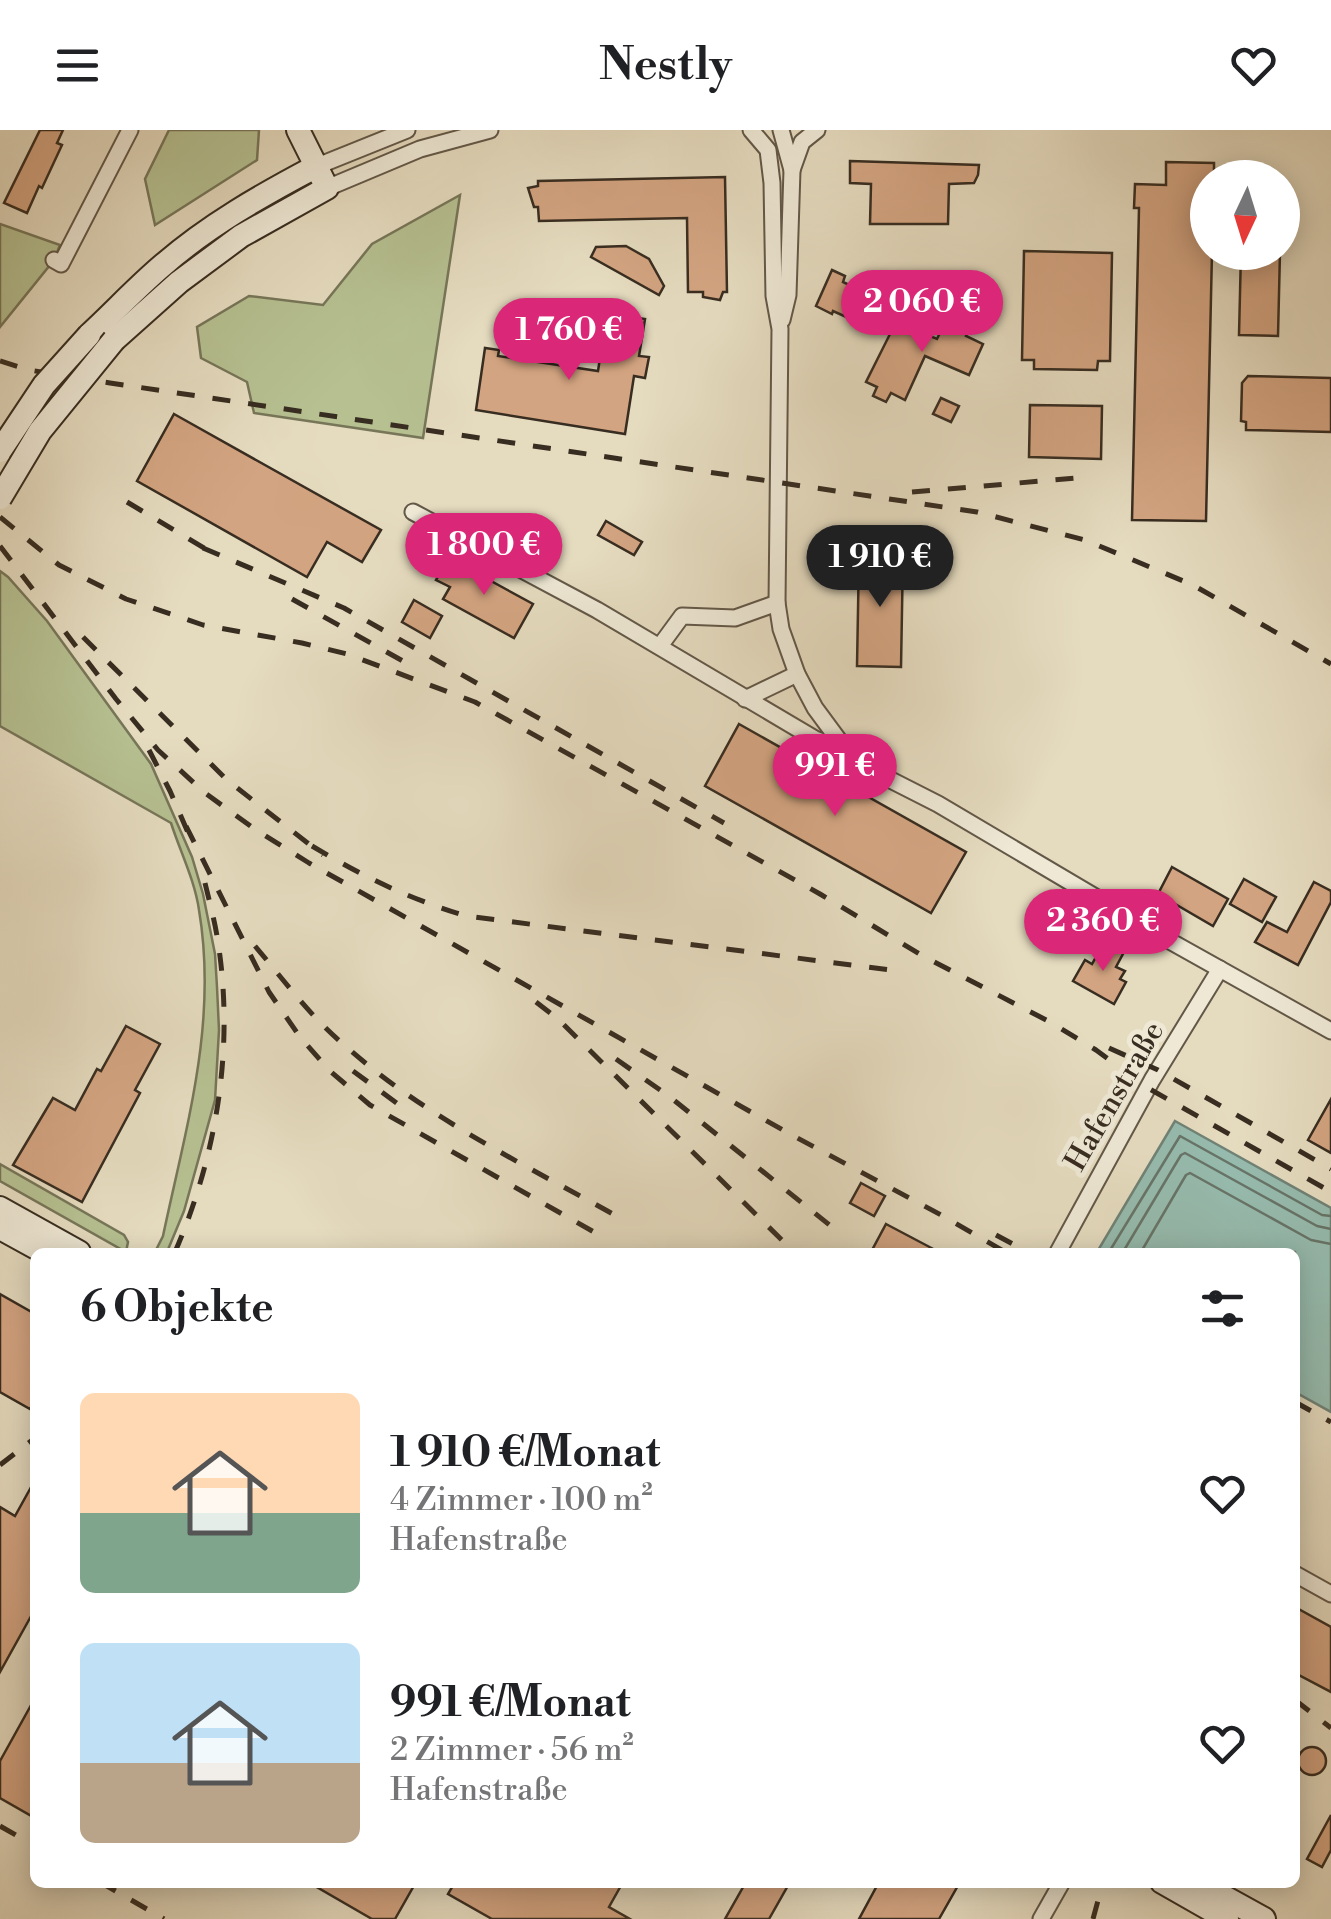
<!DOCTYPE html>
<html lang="de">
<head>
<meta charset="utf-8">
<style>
  :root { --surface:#fff; --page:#f6f6f6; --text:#202124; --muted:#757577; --accent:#db2777 }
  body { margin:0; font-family:"Libre Bodoni",serif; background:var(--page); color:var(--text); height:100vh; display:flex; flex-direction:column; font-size:38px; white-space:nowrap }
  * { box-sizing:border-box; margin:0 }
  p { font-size:32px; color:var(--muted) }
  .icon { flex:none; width:55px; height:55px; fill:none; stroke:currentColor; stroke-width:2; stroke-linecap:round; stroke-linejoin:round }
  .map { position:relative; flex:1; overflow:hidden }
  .panel { position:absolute; left:30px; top:1118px; width:1270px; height:640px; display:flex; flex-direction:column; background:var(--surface); border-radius:15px; box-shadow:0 5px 25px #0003 }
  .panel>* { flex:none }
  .needle { width:65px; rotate:184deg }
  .controls { position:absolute; left:1190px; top:30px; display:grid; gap:20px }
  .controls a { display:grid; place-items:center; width:110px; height:110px; border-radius:50%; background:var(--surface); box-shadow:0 5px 25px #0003; font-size:50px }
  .price { position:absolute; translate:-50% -85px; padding:0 22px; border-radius:35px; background:var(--accent); color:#fff; font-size:32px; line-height:65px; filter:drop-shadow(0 2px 5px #0008) }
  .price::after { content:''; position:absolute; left:50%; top:60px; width:30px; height:22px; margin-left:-15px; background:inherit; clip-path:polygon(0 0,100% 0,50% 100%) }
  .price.selected { background:#222; color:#fff }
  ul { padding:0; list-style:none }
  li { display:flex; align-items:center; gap:30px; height:250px; padding:0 50px }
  li span { display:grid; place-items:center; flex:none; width:280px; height:200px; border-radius:15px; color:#555 }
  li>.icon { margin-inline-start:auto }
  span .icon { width:120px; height:120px; fill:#fffc; stroke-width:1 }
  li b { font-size:42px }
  h2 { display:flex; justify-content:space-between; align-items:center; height:120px; padding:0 50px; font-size:42px }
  header { display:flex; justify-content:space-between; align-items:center; height:130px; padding:0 50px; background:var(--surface); font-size:45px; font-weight:700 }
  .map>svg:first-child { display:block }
  .green { fill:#b6c091; stroke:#777659; stroke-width:2.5 }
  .water { fill:#96bbae; stroke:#708276; stroke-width:2.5 }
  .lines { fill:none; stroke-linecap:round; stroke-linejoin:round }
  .shore { stroke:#677468; stroke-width:2.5 }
  .building { fill:#d3a481; stroke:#382d21; stroke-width:2.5 }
  .street-casing { stroke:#635848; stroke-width:19 }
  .secondary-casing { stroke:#382d21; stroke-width:26 }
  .street { stroke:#eee8d5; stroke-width:15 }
  .secondary { stroke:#eee8d5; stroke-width:22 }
  .rail { stroke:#382d21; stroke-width:5; stroke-dasharray:18 18; stroke-linecap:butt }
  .secondary-bridge-casing { stroke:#382d21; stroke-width:26; stroke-linecap:butt }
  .secondary-bridge { stroke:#eee8d5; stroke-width:22 }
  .labels { text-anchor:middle; stroke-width:10; stroke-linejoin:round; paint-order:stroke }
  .street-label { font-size:30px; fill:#382d21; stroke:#eee8d5 }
</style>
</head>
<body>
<header><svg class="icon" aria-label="menu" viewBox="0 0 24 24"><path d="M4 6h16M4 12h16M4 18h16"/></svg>Nestly<svg class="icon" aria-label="heart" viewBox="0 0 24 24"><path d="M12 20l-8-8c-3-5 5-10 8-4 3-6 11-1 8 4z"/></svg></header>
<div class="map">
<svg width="1331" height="1789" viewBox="0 0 1331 1789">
  <rect width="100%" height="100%" fill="#e5dbbf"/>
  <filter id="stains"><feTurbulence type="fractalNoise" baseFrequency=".002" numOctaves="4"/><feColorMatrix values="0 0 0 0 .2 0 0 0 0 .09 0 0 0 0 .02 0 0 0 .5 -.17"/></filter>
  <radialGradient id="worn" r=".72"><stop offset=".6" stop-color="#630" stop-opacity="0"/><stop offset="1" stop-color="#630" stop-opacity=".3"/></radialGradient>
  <g class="green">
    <polygon points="169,0 259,0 257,30 155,95 145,49"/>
    <polygon points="460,65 423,308 254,283 247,252 201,228 197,197 249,166 323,175 372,114"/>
    <polygon points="0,94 60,115 54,130 0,197"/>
    <path d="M0 441 8 447 47 491 151 634 192 727 203 764 215 824 217 857 219 900 215 970 184 1081 167 1122H155L163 1106C186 997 218 893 199 780 195 751 180 721 171 693L0 596Z"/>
    <polygon points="0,1034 124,1105 128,1112 126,1122 0,1051"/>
  </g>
  <polygon class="water" points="1175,991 1331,1078 1331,1282 1295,1262 1295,1122 1097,1122"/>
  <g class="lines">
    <g class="shore">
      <polyline points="1109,1122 1180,1006 1322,1085 1331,1086"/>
      <polyline points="1123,1122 1181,1025 1185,1023 1317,1096 1331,1099"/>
      <polyline points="1141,1122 1186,1045 1190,1043 1311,1110 1331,1114"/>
    </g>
  </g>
  <g class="building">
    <polygon points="40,0 63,0 57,13 62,15 42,58 39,56 27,83 4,73"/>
    <polygon points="850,31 979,35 978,45 974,53 949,54 948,94 870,94 871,54 850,53"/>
    <polygon points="1166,32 1214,33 1214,48 1208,48 1208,122 1212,122 1206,391 1132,390 1139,78 1134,78 1135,54 1166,55"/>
    <polygon points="725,47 727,162 723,162 720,170 703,167 703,162 688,162 687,88 539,91 538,77 534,77 528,58 538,56 538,51"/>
    <polygon points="626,116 649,129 664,156 659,165 591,127 596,117"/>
    <polygon points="1024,121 1112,123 1110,231 1098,231 1097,240 1034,239 1034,230 1022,230"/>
    <polygon points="1241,122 1280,122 1278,206 1239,205"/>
    <polygon points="832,140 845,146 843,152 874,167 862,194 833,181 832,184 816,176"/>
    <polygon points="960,179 975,186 966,206 983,214 969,245 925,226 905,270 891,263 886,272 873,266 877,257 866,252 896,192 937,209 949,184 956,187"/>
    <polygon points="607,183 645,189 639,226 649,227 645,248 634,246 625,304 476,280 485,218 499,220 498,226 598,241"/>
    <polygon points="1248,246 1331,248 1331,302 1246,300 1246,292 1241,291 1242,253"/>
    <polygon points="941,268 959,276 951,292 933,284"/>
    <polygon points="1030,275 1102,276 1101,329 1029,327"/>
    <polygon points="174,284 381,400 362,432 327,412 307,447 137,351"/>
    <polygon points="606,391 642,412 634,425 598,405"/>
    <polygon points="859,424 903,424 901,537 857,536"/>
    <polygon points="449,428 533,474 514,508 443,469 450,457 436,450"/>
    <polygon points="414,470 442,486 430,508 402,492"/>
    <polygon points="739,594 966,722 931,783 705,656"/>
    <polygon points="1172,737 1228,769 1213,796 1158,764"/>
    <polygon points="1244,749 1276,767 1262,792 1230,774"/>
    <polygon points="1314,752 1331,761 1331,772 1298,835 1255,812 1267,792 1287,802"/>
    <polygon points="1105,811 1124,822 1116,837 1125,841 1120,849 1126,852 1114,874 1073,851 1085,830 1092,834"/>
    <polygon points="126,896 160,914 135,960 140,963 82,1072 13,1035 53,968 75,980 97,939 101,941"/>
    <polygon points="1331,969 1331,1023 1308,1010"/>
    <polygon points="861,1053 885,1066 874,1086 850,1073"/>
    <polygon points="886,1094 939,1122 871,1122"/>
    <polygon points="0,1164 35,1184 35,1269 30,1279 0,1262"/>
    <polygon points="35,1350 35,1479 0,1542 0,1377 15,1386"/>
    <polygon points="1295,1477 1331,1497 1331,1562 1295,1543"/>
    <polygon points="35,1568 35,1688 0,1668 0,1631"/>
    <circle cx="1312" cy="1631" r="14"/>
    <polygon points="1331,1685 1331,1720 1322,1737 1307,1729"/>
    <polygon points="308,1752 416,1752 395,1789 372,1789"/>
    <polygon points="455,1752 623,1752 609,1777 630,1789 492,1789 448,1764"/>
    <polygon points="746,1752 790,1752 769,1789 725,1789"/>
    <polygon points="879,1752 960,1752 939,1789 859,1789"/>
  </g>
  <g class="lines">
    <g class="street-casing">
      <g id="street">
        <polyline points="751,0 768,20 772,53 774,166 780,199 777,473 781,499 797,544 815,578 846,620 877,643 938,674 1168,810 1331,901"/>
        <polyline points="781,0 792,40 788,165 782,190"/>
        <polyline points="315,37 407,0"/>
        <polyline points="792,40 802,12 817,0"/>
        <polyline points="327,58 420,19 490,0"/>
        <polyline points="54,130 61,134 130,0"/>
        <polyline points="413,382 597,480 815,609 846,620"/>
        <polyline points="453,401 544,400"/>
        <polyline points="519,437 529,412 544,400"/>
        <polyline points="660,516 682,486 735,488 777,473"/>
        <polyline points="745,569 797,544"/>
        <polyline points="1058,1122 1152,950 1220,839"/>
        <polyline points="1295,1444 1331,1464"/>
        <polyline points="1041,1789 1062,1752"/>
      </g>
    </g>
    <g class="secondary-casing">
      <g id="secondary">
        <path d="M89 205C114 182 137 157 163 135 209 95 262 65 315 37"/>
        <polyline points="114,210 179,152 241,106 327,58 298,0"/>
        <polyline points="0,1078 79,1122"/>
        <polyline points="0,1098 44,1122"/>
        <polyline points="1162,1752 1227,1789"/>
        <polyline points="1197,1752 1264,1789"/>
      </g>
    </g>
    <use href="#street" class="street"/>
    <use href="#secondary" class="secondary"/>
    <g class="rail">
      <polyline points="0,231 29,240 110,253 977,382 1085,410 1193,455 1331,534"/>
      <polyline points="912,362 1077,348"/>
      <polyline points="127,372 214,424"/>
      <polyline points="0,387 59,435 126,469 203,495 302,513 347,524 475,572 820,764 923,826 1050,892 1096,920 1148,958 1331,1062"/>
      <polyline points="0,416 116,569 158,620 205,663 256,700 309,733 790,1004 943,1086 1005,1122"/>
      <polyline points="203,418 344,478 724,693"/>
      <polyline points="292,469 410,535"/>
      <polyline points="83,507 227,650 323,725"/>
      <polyline points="149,620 170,661 189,705"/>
      <polyline points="186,696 269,862 300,907 330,941 370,975 608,1110"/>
      <path d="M312 716C364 747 407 768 466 786L899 841"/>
      <path d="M255 816C283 849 309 885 342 913 424 987 524 1034 620 1088"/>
      <polyline points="536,872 558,889 794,1122"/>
      <polyline points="1109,918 1158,940 1331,1039"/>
      <polyline points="616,929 670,967 832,1097"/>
      <polyline points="353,941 409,982"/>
      <polyline points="996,1105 1028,1122"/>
      <path d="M175 1122C218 1023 235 912 217 806 214 788 209 770 205 753"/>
      <polyline points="1295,1272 1331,1292"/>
      <polyline points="0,1335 35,1308"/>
      <polyline points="1295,1570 1331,1598"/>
      <polyline points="0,1696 35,1716"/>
      <polyline points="100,1752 164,1789"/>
      <polyline points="1093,1789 1103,1752"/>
    </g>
    <g class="secondary-bridge-casing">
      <g id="secondary-bridge">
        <polyline points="0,321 44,255 89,205"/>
        <polyline points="0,368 40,301 114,210"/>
      </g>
    </g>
    <use href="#secondary-bridge" class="secondary-bridge"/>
  </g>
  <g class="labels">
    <g class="street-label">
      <text transform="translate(1114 966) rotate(-60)" y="10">Hafenstraße</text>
    </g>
  </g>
  <rect width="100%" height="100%" filter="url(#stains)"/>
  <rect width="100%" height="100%" fill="url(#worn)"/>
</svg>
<div class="controls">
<a><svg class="needle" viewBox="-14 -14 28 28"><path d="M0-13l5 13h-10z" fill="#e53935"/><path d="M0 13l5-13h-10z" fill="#757577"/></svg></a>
</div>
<b class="price" style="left:922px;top:225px">2 060 €</b>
<b class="price" style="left:569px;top:253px">1 760 €</b>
<b class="price" style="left:484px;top:468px">1 800 €</b>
<b class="price selected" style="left:880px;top:480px">1 910 €</b>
<b class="price" style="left:835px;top:689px">991 €</b>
<b class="price" style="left:1103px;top:844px">2 360 €</b>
<section class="panel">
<h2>6 Objekte<svg class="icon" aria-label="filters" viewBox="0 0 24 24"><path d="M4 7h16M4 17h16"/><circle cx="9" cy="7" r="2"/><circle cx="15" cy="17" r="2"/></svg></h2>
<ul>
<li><span style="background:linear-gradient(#ffd9b3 60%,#7fa58c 0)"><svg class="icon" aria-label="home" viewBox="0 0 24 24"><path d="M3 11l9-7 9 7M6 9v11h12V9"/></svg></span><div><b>1 910 €/Monat</b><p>4 Zimmer · 100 m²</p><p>Hafenstraße</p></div><svg class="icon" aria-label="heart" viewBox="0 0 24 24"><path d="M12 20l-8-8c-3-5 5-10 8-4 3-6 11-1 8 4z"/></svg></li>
<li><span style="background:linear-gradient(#bfe0f5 60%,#b9a48a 0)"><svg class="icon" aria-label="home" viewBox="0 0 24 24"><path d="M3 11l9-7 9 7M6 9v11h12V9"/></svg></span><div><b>991 €/Monat</b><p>2 Zimmer · 56 m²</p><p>Hafenstraße</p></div><svg class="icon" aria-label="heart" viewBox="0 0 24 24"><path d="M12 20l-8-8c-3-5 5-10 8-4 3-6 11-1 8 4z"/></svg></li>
</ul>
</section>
</div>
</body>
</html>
